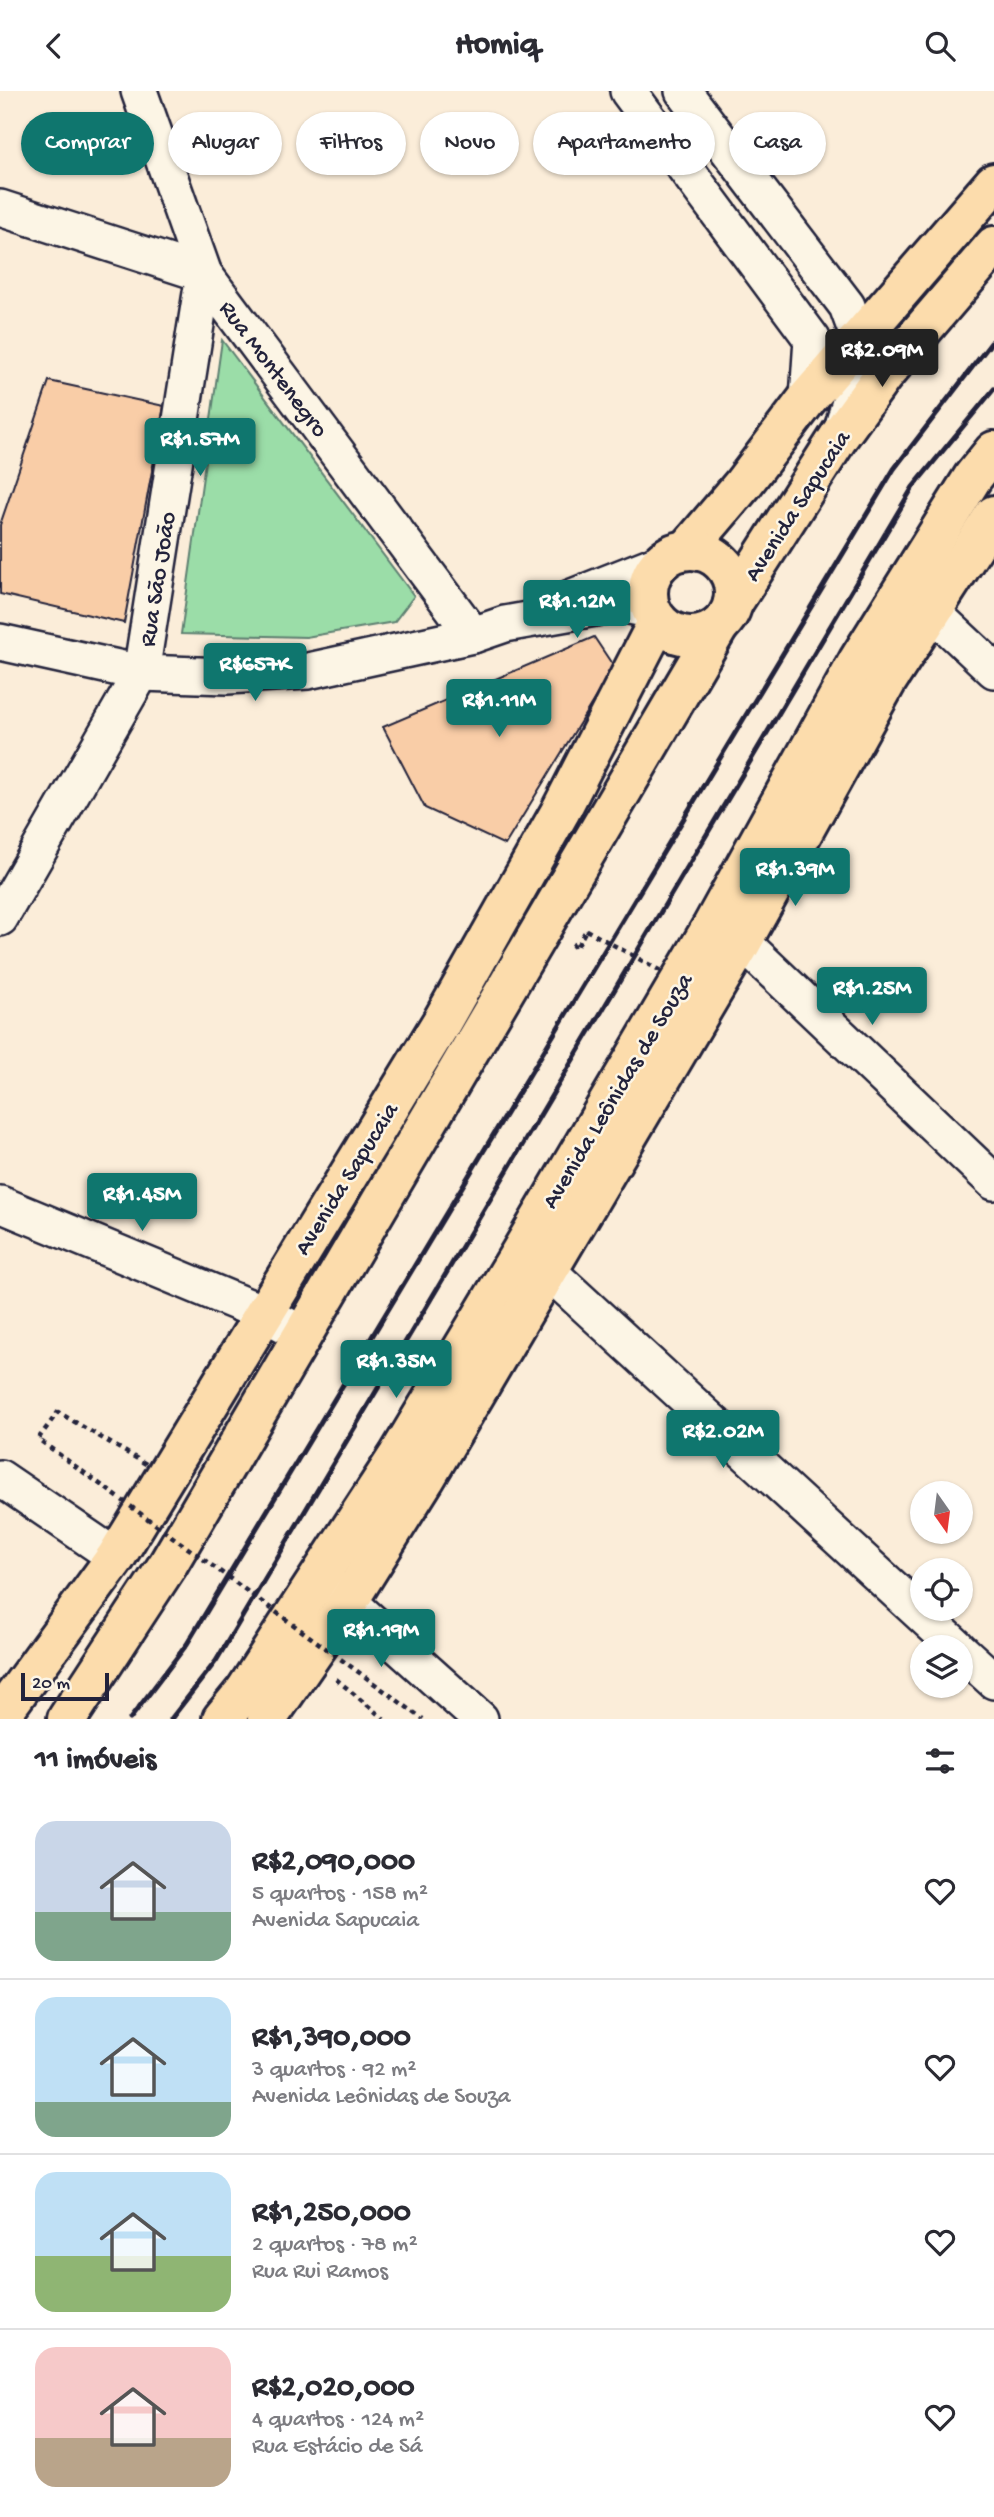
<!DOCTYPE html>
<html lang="pt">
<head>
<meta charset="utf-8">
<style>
  :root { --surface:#fff; --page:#f7f7f7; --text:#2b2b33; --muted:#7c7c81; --line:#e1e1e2; --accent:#0f766e }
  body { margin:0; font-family:"Gochi Hand",sans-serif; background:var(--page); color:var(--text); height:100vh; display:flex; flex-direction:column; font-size:26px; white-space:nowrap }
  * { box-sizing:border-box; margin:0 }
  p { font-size:23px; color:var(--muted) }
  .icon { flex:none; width:38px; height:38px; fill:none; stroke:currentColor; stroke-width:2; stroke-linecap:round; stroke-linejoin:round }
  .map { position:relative; height:1628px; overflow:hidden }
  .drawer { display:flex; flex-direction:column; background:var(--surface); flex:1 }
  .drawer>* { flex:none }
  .top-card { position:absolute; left:21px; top:21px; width:952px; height:63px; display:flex; gap:14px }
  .needle { width:46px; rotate:166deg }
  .controls { position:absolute; left:910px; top:1390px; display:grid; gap:14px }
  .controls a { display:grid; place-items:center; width:63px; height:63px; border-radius:50%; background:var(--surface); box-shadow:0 2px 5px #0004; font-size:35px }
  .scale { position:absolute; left:21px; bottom:18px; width:88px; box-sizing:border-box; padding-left:7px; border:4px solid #22223b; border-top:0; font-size:19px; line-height:24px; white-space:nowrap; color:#22223b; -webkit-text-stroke:5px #fcf5e5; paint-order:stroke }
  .price { position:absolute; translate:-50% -60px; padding:0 16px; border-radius:7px; background:var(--accent); color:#fff; font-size:23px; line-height:46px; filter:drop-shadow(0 2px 4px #0008) }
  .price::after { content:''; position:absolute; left:50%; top:42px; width:21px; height:16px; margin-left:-10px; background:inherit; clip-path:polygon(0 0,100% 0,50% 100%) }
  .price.selected { background:#222; color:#fff }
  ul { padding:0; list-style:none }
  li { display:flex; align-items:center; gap:21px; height:175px; padding:0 35px }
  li+li { border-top:2px solid var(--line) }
  li span { display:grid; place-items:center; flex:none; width:196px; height:140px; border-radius:21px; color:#555 }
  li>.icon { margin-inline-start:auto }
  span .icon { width:84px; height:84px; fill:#fffc; stroke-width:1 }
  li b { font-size:30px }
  h2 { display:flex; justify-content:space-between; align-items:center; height:84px; padding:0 35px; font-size:30px }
  .tag { padding:0 24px; border-radius:32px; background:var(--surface); box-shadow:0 2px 5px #0004; font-size:24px; line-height:63px }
  .tag.selected { background:var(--accent); color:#fff }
  header { display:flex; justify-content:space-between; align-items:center; height:91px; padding:0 35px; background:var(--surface); font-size:32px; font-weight:700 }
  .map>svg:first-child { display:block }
  .green { fill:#9bdda8; stroke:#5e8072; stroke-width:2 }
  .building { fill:#f9cda7; stroke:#22223b; stroke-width:2 }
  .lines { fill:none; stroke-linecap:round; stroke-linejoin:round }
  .minor-casing { stroke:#22223b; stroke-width:40 }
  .major-casing { stroke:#22223b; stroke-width:44 }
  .path { stroke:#22223b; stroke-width:4.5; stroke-dasharray:5 5; stroke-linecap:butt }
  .minor { stroke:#fcf5e5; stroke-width:35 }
  .major { stroke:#fcdcac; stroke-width:38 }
  .rail { stroke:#22223b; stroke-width:5 }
  .path-bridge { stroke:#22223b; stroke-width:4.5; stroke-dasharray:5 5; stroke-linecap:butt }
  .labels { text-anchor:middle; stroke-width:5; stroke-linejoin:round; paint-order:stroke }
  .street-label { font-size:24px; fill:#22223b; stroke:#fcf5e5 }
</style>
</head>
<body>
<header><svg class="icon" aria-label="back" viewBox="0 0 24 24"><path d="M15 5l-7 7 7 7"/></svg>Homiq<svg class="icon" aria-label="search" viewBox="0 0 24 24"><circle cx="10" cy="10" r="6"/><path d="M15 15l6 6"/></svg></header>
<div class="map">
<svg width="994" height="1628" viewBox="0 0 994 1628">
  <rect width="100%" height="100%" fill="#fbedd9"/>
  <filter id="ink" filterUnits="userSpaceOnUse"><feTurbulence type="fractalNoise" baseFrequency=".0143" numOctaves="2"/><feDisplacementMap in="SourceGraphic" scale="14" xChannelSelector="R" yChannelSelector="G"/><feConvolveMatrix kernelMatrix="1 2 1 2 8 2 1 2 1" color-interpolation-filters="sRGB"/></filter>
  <g filter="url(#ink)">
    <polygon class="green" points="222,249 414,505 394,531 306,546 181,543"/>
    <g class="building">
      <polygon points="49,290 164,315 124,532 0,503 0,434"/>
      <polygon points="594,546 614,576 505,754 425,717 383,636"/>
    </g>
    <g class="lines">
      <g class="minor-casing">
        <g id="minor">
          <polyline points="628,0 812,248 808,307"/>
          <polyline points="683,0 847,215 859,248 862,269 843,335"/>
          <polyline points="0,117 204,183 473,544"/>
          <polyline points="910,505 930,519 994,579"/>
          <polyline points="570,507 663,470"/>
          <polyline points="0,551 141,582 227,585 308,580 473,544 505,533 618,513 651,519"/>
          <polyline points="0,827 141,582 204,183 139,0"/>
          <polyline points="718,840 742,851 994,1091"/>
          <polyline points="0,1113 263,1222 303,1243"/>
          <polyline points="526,1165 547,1179 957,1556"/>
          <polyline points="0,1387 116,1466"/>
          <polyline points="328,1492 480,1628"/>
          <polyline points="961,1560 994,1590"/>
        </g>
      </g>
      <g class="major-casing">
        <g id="major">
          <polyline points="687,459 743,393 808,307 994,92"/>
          <circle cx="691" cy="502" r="43"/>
          <polyline points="733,512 840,344 882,286 994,155"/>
          <polyline points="0,1625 116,1466 441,932 560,721 658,530"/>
          <polyline points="67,1628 167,1475 719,535"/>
          <polyline points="222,1628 245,1600 398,1365 520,1162 711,837 858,570 973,386 994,360"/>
          <polyline points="267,1628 348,1511 425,1388 742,851 887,590 994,424"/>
        </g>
      </g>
      <g class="path">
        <polyline points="575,852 573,855 576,857 586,839"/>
        <polyline points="336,1588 384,1628"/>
      </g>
      <use href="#minor" class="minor"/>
      <use href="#major" class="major"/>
      <g class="rail">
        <polyline points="130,1628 187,1553 894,378 994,248"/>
        <polyline points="171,1628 216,1570 913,396 994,298"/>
      </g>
      <g class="path-bridge">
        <polyline points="586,839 661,880"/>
        <polyline points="146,1373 58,1321 38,1348 423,1628"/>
      </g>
    </g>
  </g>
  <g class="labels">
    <g class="street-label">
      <text transform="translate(275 277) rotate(53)" y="8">Rua Montenegro</text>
      <text transform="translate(796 414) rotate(-57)" y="8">Avenida Sapucaia</text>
      <text transform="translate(156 488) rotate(-81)" y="8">Rua São João</text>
      <text transform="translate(616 999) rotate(-59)" y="8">Avenida Leônidas de Souza</text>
      <text transform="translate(345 1087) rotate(-58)" y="8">Avenida Sapucaia</text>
    </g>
  </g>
</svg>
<div class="controls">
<a><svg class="needle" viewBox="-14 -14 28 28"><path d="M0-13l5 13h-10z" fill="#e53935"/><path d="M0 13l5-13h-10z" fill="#7c7c81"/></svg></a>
<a><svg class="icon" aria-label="locate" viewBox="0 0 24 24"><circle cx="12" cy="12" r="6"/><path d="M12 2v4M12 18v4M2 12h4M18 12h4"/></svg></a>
<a><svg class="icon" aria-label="layers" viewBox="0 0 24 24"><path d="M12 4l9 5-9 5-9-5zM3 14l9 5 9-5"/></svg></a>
</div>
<div class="scale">20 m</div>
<b class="price selected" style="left:882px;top:298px">R$2.09M</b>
<b class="price" style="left:200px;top:387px">R$1.57M</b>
<b class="price" style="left:577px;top:549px">R$1.12M</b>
<b class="price" style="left:255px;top:612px">R$657K</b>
<b class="price" style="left:499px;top:648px">R$1.11M</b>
<b class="price" style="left:795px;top:817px">R$1.39M</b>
<b class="price" style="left:872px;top:936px">R$1.25M</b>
<b class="price" style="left:142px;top:1142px">R$1.45M</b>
<b class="price" style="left:396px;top:1309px">R$1.35M</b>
<b class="price" style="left:723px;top:1379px">R$2.02M</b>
<b class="price" style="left:381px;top:1578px">R$1.19M</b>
<div class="top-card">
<a class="tag selected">Comprar</a>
<a class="tag">Alugar</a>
<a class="tag">Filtros</a>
<a class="tag">Novo</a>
<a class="tag">Apartamento</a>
<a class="tag">Casa</a>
</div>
</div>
<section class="drawer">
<h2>11 imóveis<svg class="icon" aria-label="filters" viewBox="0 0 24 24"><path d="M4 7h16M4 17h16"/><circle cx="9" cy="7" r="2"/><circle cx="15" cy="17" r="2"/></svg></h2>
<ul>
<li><span style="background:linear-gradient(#c9d6e8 65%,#7fa58c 0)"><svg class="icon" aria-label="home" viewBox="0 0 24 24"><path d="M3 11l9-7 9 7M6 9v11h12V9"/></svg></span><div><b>R$2,090,000</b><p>5 quartos · 158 m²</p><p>Avenida Sapucaia</p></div><svg class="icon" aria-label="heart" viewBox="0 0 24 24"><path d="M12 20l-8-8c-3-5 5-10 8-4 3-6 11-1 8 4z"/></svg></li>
<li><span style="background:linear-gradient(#bfe0f5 75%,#7fa58c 0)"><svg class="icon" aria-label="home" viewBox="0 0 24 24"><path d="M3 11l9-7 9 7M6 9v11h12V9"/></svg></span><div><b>R$1,390,000</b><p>3 quartos · 92 m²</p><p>Avenida Leônidas de Souza</p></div><svg class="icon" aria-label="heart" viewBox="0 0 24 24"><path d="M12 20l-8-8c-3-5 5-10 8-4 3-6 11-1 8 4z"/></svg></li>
<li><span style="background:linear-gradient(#bfe0f5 60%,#8fb573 0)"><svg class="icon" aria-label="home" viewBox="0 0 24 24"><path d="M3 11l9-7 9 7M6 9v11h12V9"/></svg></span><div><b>R$1,250,000</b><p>2 quartos · 78 m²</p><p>Rua Rui Ramos</p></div><svg class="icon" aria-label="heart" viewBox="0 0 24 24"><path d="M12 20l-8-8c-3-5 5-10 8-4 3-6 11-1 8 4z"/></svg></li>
<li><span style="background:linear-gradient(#f6c9c9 65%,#b9a48a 0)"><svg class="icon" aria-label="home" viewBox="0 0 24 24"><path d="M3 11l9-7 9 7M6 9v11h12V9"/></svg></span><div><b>R$2,020,000</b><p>4 quartos · 124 m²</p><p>Rua Estácio de Sá</p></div><svg class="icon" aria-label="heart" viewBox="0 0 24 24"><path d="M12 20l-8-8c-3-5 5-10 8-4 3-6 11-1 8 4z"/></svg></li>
</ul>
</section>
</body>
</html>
